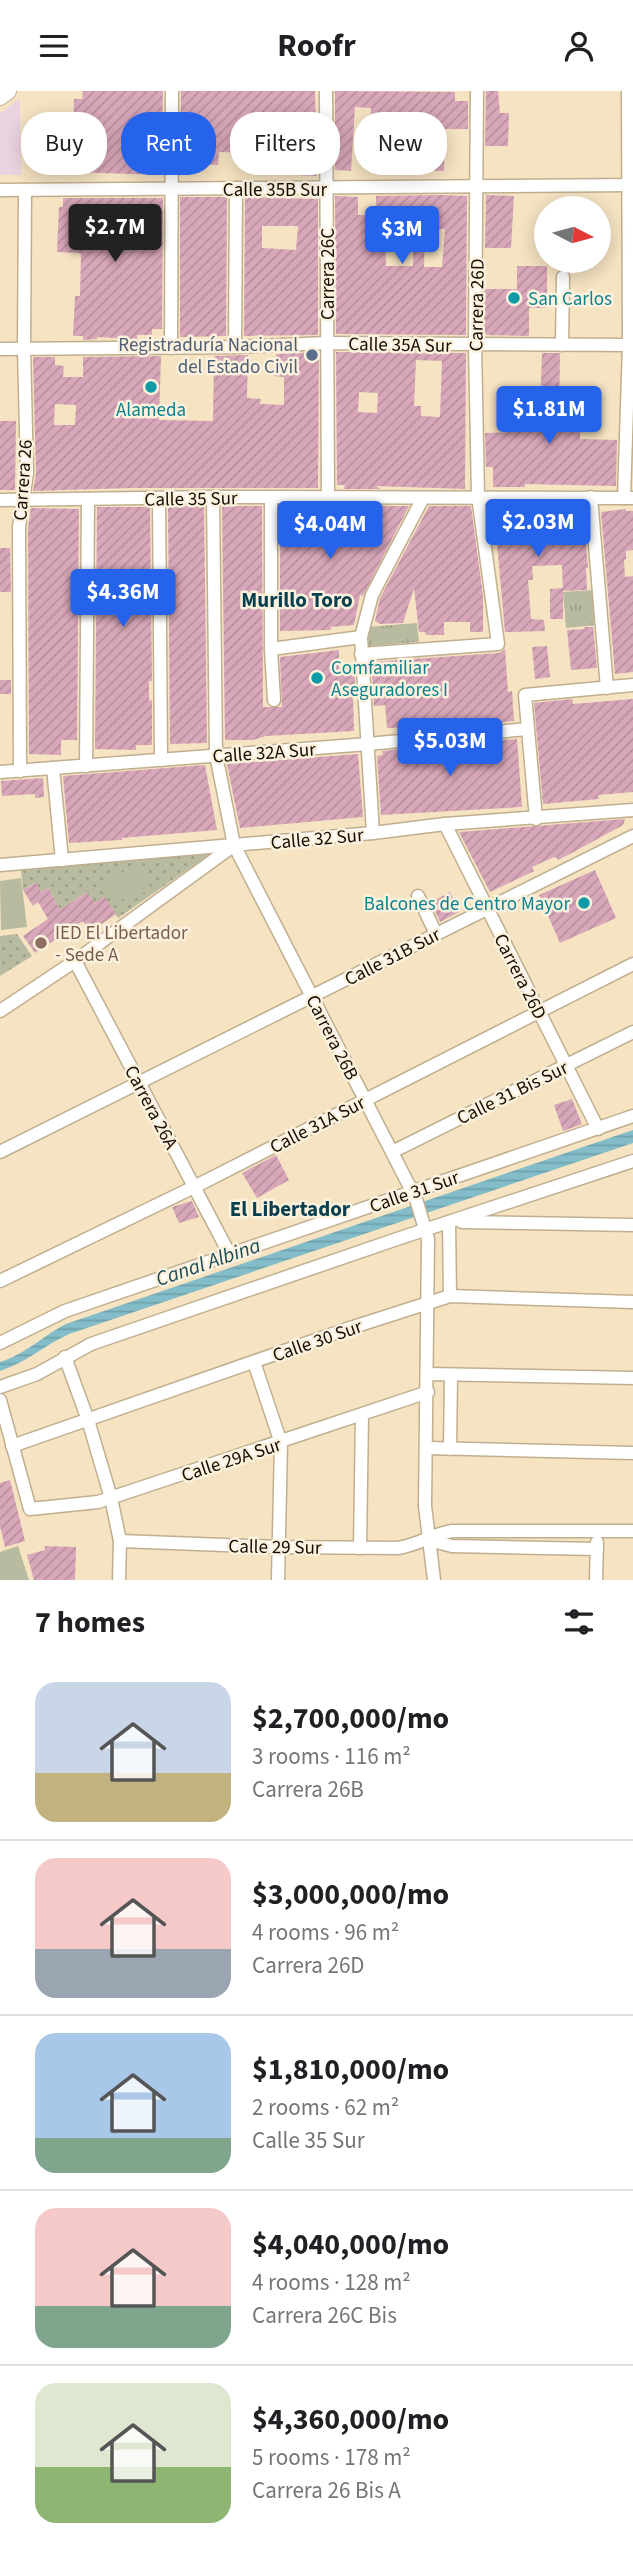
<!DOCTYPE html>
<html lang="en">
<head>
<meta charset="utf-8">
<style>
  :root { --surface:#fff; --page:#f2f2f2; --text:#202124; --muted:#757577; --line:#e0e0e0; --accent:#2563eb }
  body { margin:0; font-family:"Source Sans 3",sans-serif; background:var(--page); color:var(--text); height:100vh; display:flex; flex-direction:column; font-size:26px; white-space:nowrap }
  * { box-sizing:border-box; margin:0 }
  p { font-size:23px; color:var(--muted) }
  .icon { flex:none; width:38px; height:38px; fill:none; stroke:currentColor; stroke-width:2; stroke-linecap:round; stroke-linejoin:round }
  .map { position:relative; height:1489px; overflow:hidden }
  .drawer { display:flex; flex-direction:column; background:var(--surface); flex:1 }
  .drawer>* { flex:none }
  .guide { position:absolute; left:21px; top:21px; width:592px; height:63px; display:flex; gap:14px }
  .needle { width:46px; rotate:96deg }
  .tools { position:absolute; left:534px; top:105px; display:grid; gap:14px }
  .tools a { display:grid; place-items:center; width:77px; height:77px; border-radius:50%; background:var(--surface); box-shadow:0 4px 18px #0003; font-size:35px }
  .price { position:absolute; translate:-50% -60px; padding:0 16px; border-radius:7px; background:var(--accent); color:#fff; font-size:23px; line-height:46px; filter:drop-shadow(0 2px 4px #0008) }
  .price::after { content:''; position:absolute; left:50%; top:42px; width:21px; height:16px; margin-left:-10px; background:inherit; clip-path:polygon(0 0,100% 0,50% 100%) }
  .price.active { background:#222; color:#fff }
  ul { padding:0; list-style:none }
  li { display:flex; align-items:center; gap:21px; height:175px; padding:0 35px }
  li+li { border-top:2px solid var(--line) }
  li span { display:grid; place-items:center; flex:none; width:196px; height:140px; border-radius:21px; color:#555 }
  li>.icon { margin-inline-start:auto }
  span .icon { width:84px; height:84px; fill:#fffc; stroke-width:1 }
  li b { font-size:30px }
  h2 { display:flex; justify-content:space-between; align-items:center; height:84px; padding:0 35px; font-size:30px }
  .tag { padding:0 24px; border-radius:28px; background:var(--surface); box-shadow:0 4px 18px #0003; font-size:24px; line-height:63px }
  .tag.active { background:var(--accent); color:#fff }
  header { display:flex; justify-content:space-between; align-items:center; height:91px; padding:0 35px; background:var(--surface); font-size:32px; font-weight:700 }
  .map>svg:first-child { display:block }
  .medical { fill:#ebd4e1 }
  .grass { fill:url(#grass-dots) }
  .park { fill:url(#park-tufts) }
  .pitch { fill:#b8bb9f }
  .water { fill:url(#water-rules) }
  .building { fill:url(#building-hatch); fill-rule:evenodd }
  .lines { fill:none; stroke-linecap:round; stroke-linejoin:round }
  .minor-casing { stroke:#c0af8f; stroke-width:15 }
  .major-casing { stroke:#c0af8f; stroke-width:18 }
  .minor { stroke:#fff; stroke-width:12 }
  .major { stroke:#fff; stroke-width:16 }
  .culture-dot { fill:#0f9aa8; stroke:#fcf1dd; stroke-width:2.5 }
  .service-dot { fill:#5c6f8a; stroke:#fcf1dd; stroke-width:2.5 }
  .education-dot { fill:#8d6e63; stroke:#fcf1dd; stroke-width:2.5 }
  .labels { text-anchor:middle; stroke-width:5; stroke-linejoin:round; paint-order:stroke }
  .street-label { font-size:19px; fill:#140e04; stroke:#fcf1dd }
  .culture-label { font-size:19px; fill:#0d838f; stroke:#fcf1dd; text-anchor:start }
  .service-label { font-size:19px; fill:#4e5e75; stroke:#fcf1dd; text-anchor:end }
  .education-label { font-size:19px; fill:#785e54; stroke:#fcf1dd; text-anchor:start }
  .neighbourhood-label { font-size:21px; font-weight:bold; fill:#094050; stroke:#fcf1dd }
  .water-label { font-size:21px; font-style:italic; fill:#194c56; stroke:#fcf1dd }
</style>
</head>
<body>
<header><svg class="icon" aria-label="menu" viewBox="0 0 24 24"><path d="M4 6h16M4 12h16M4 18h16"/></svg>Roofr<svg class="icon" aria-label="person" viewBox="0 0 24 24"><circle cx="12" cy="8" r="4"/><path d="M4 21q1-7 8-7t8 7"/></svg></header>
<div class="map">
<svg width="633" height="1489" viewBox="0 0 633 1489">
  <defs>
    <pattern id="grass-dots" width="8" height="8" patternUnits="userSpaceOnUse" patternTransform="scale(1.75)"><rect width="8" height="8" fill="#b8bb9f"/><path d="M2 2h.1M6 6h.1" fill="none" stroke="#9da087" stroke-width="1.8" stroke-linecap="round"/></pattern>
    <pattern id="park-tufts" width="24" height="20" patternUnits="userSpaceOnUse" patternTransform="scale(1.75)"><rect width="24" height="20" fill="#b8bb9f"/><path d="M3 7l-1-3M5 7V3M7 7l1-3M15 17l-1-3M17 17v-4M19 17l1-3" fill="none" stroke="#9da087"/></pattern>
    <pattern id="water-rules" width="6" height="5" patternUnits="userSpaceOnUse" patternTransform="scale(1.75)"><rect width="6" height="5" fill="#82bdc9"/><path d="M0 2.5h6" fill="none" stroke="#6fa1ab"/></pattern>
    <pattern id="building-hatch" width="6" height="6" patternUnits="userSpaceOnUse" patternTransform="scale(1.75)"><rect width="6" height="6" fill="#d9a7ba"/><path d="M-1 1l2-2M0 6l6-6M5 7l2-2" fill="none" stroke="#b98f9e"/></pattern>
  </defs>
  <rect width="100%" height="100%" fill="#f5e3c2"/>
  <polygon class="medical" points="20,7 21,84 0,84 0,22"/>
  <g class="grass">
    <polygon points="213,761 118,827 104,806 95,812 87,801 60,819 48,797 41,801 35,792 23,799 21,779"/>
    <polygon points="17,843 32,865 0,885 0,845"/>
  </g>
  <g class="park">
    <polygon points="594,499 597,534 566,537 563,501"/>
    <polygon points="417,532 419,551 369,555 367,536"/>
  </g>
  <g class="pitch">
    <polygon points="143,774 151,799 113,812 105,787"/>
    <polygon points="21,787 27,836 1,839 0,790"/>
    <polygon points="18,1455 29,1489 0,1489 0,1461"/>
  </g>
  <path class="water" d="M633 1039V1052L69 1243C45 1254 25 1272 0 1280V1271C24 1264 43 1245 66 1233Z"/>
  <g class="building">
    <polygon points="83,0 163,0 161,84 72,81 74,8 82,8"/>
    <polygon points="181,0 315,0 317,85 271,83 272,71 258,70 258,62 219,61 218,74 190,73 190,81 180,81"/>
    <polygon points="335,0 455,1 455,10 468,10 468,38 445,38 444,80 368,79 371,17 355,16 351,80 335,79"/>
    <polygon points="486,0 498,0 500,22 509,22 508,55 485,55"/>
    <path d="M440 104 467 105 466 244 336 243 335 105 358 106V124H376V105ZM425 138H445L442 176H424ZM396 144H413V175H386L385 146H396Z"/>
    <polygon points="486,104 514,105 511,157 485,157"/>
    <polygon points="180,106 227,106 226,245 180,246"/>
    <path d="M245 106 318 108V244L244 245ZM262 135H298L296 159 262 157Z"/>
    <polygon points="63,107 163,107 162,238 152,238 152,244 137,244 137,248 97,246 97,248 83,249 83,245 73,245 75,205 80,205 81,162 57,161 59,116 63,116"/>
    <polygon points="517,175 547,175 547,217 529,217 529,245 487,244 484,241 484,198 517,198"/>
    <path d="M319 261 318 397H131L33 400 36 382 33 266H55V274L64 275 63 286H83V266L161 265 159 329 213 330 214 265 248 264 247 307 261 308 260 313 284 314V286L274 285 276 263ZM55 313 76 314 75 334H54Z"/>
    <path d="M336 261 466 262 465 398 376 395 380 398H344L345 394H337ZM416 269 442 270 440 326 421 325V315H414ZM359 301 378 302 377 322 358 321Z"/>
    <polygon points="542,262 560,262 559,327 562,327 562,340 580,340 580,348 617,349 616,395 525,393 525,396 493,396 493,376 486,376 485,342 515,341 515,325 540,325"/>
    <polygon points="0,330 16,330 15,399 0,399"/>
    <polygon points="168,415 204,415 207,652 170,653"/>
    <polygon points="222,415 262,415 263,616 282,616 280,566 339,559 339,577 354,577 356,607 353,607 354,640 266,645 253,649 225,649"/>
    <polygon points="280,415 409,415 363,505 360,504 354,534 331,536 331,539 280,540"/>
    <polygon points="429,415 471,415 483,505 483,541 470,541 470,531 444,531 444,544 426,544 425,541 419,541 414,497 403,532 380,533 375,530 380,507"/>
    <polygon points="97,416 150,416 152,590 149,590 149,610 152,609 152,654 136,654 136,659 95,658"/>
    <polygon points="31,417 79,418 77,649 61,649 61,664 29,663 28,437"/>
    <polygon points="626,418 626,420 633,420 633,459 626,460 626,468 624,469 625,486 633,485 633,581 615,583 601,421"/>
    <polygon points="569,419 578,420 584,428 588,477 586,477 587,499 563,500 562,474 532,475 533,489 528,489 531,528 544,529 545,540 505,541 497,452 506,451 506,433 495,433 494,420"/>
    <polygon points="0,457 10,457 11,501 0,501"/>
    <polygon points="563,497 563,528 550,528 550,498"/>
    <polygon points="584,536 593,536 597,577 571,579 567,539 585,538"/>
    <polygon points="547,555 550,586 535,588 532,556"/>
    <polygon points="505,558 508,601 512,600 514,630 461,635 387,637 385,614 374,615 371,571 499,562"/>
    <rect x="0" y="589" width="11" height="14"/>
    <polygon points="572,608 573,613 633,608 633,701 598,704 599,708 543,713 534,612"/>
    <polygon points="517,648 522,716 381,724 377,665 383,664 382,660"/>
    <polygon points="358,663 363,726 240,737 227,673"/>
    <polygon points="205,674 217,739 122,747 122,749 69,752 63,685"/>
    <polygon points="43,687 44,706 35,707 35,703 2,705 1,690"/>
    <polygon points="625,728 623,734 568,764 558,769 556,766 552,767 532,776 534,780 490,801 459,741"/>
    <polygon points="595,779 616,827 560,852 539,804"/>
    <polygon points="36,792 41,801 48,797 60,819 87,801 95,812 104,805 116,823 90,841 83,830 35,862 23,845 48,828 38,811 33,815 23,799"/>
    <polygon points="450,801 459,821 440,831 431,811"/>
    <polygon points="572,1008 582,1033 563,1040 554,1014"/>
    <polygon points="276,1064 289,1089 257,1107 242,1082"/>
    <polygon points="192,1110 199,1126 179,1132 172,1116"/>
    <polygon points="10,1389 25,1450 5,1456 0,1435 0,1392"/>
    <polygon points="45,1455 76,1456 75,1489 34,1489 27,1464 45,1459"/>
  </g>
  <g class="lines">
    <g class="minor-casing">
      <g id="minor">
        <polyline points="326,0 328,407"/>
        <polyline points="0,99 633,94"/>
        <polyline points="562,254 563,186"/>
        <polyline points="235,256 236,97"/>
        <polyline points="171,257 172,0"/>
        <polyline points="0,258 235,256 326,252 633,254"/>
        <polyline points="213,406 216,664 234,754 416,1108 428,1148 425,1415 434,1489"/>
        <polyline points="271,406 271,558 274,609"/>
        <polyline points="591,406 607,597"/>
        <polyline points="624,407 629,254 628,0"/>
        <polyline points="159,408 161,669"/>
        <polyline points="0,409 213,406 633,407"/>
        <polyline points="271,558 361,546"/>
        <polyline points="361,563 498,553 478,405 475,254 477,0"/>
        <polyline points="86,675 88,408"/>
        <polyline points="53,677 62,769"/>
        <polyline points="20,680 19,436 27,382 24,258 25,99"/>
        <polyline points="0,681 368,653 527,638"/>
        <polyline points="536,728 525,604 633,594"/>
        <polyline points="445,733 598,1038"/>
        <polyline points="373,742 361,546 372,504 423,407"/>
        <polyline points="0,774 373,742 445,733 633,719"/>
        <polyline points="418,805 436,843"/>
        <polyline points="75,870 229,1162"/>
        <polyline points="0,920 75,870 233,755"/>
        <polyline points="0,1061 633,745"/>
        <polyline points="392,1061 633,941"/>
        <polyline points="449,1131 450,1205"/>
        <polyline points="462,1131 633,1134"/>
        <polyline points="0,1190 194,1096 633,873"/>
        <polyline points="0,1252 65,1220 633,1025"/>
        <polyline points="65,1266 88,1329 111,1407 120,1450 119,1489"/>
        <polyline points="254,1271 281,1352 278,1489"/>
        <polyline points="428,1283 633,1287"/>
        <polyline points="0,1296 37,1283 91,1253 400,1147 633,1070"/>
        <polyline points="0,1309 30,1418 98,1411 428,1301"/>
        <polyline points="12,1355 347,1238 450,1205 633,1211"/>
        <polyline points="427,1357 633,1362"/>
        <polyline points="450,1358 451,1284"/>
        <polyline points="428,1449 452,1455 597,1458"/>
        <path d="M120 1450 278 1456 398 1457C418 1454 433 1443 452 1440H633"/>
        <polyline points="360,1457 362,1324"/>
        <polyline points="596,1489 597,1451"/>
      </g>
    </g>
    <g class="major-casing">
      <polyline id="major" points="0,6 8,0"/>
    </g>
    <use href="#minor" class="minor"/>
    <use href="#major" class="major"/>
  </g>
  <g class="culture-dot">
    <circle cx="514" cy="207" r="7"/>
    <circle cx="151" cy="296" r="7"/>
    <circle cx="317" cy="587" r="7"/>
    <circle cx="584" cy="812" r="7"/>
  </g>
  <circle class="service-dot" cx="312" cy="264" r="7"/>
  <circle class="education-dot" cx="41" cy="852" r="7"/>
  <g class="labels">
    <g class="street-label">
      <text x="275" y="105">Calle 35B Sur</text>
      <text transform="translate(327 183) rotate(-90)" y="7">Carrera 26C</text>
      <text transform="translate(476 214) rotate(-89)" y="7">Carrera 26D</text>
      <text transform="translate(400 253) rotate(1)" y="7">Calle 35A Sur</text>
      <text transform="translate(22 389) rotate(-86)" y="7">Carrera 26</text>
      <text transform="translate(191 407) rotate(-1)" y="7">Calle 35 Sur</text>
      <text transform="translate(264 661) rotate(-4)" y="7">Calle 32A Sur</text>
      <text transform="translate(317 747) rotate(-5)" y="7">Calle 32 Sur</text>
      <text transform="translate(392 865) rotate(-27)" y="7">Calle 31B Sur</text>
      <text transform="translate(521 885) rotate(63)" y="7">Carrera 26D</text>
      <text transform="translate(333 946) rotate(63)" y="7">Carrera 26B</text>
      <text transform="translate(512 1001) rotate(-26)" y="7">Calle 31 Bis Sur</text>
      <text transform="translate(152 1016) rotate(62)" y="7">Carrera 26A</text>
      <text transform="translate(317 1033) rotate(-27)" y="7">Calle 31A Sur</text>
      <text transform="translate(414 1100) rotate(-19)" y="7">Calle 31 Sur</text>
      <text transform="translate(317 1249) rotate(-19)" y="7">Calle 30 Sur</text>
      <text transform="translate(231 1368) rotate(-18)" y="7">Calle 29A Sur</text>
      <text transform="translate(275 1455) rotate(1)" y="7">Calle 29 Sur</text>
    </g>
    <g class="culture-label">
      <text x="528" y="214">San Carlos</text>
      <text x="151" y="325" text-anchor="middle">Alameda</text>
      <text x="331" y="583">Comfamiliar<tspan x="331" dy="22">Aseguradores I</tspan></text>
      <text x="570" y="819" text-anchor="end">Balcones de Centro Mayor</text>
    </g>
    <g class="service-label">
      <text x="298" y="260">Registraduría Nacional<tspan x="298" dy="22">del Estado Civil</tspan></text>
    </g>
    <g class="education-label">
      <text x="55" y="848">IED El Libertador<tspan x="55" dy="22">- Sede A</tspan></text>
    </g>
    <g class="neighbourhood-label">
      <text x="297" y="516">Murillo Toro</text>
      <text x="290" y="1125">El Libertador</text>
    </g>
    <g class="water-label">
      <text transform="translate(208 1171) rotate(-19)" y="7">Canal Albina</text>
    </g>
  </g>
</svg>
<div class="tools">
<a><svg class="needle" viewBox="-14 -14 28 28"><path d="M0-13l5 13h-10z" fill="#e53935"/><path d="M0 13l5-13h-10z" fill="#757577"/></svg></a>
</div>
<b class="price active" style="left:115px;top:173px">$2.7M</b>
<b class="price" style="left:402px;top:175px">$3M</b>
<b class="price" style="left:549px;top:355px">$1.81M</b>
<b class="price" style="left:538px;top:468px">$2.03M</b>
<b class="price" style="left:330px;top:470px">$4.04M</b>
<b class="price" style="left:123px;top:538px">$4.36M</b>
<b class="price" style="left:450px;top:687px">$5.03M</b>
<div class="guide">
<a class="tag">Buy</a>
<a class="tag active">Rent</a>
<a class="tag">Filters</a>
<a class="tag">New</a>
</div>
</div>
<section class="drawer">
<h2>7 homes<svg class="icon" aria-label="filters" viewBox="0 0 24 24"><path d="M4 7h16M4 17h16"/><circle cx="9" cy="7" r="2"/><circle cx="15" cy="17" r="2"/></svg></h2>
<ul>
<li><span style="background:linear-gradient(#c9d6e8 65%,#c2b280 0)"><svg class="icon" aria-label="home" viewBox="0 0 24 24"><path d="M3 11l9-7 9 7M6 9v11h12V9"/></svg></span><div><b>$2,700,000/mo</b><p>3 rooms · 116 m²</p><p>Carrera 26B</p></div></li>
<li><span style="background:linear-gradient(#f6c9c9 65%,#9aa5b1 0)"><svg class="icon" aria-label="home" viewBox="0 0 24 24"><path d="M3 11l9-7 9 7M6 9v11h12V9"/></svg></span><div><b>$3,000,000/mo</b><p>4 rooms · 96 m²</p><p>Carrera 26D</p></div></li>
<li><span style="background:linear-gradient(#a9c7e8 75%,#7fa58c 0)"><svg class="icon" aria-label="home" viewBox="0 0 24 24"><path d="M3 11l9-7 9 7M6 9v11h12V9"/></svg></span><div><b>$1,810,000/mo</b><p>2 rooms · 62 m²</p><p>Calle 35 Sur</p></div></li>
<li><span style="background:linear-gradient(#f6c9c9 70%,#7fa58c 0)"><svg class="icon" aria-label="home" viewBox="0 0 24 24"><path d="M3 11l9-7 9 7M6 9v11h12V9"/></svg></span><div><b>$4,040,000/mo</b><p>4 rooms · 128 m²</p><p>Carrera 26C Bis</p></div></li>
<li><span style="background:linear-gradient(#dfe7d0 60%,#8fb573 0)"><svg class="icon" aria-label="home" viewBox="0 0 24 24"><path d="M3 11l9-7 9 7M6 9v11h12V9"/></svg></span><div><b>$4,360,000/mo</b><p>5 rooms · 178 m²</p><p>Carrera 26 Bis A</p></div></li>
</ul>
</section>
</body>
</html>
